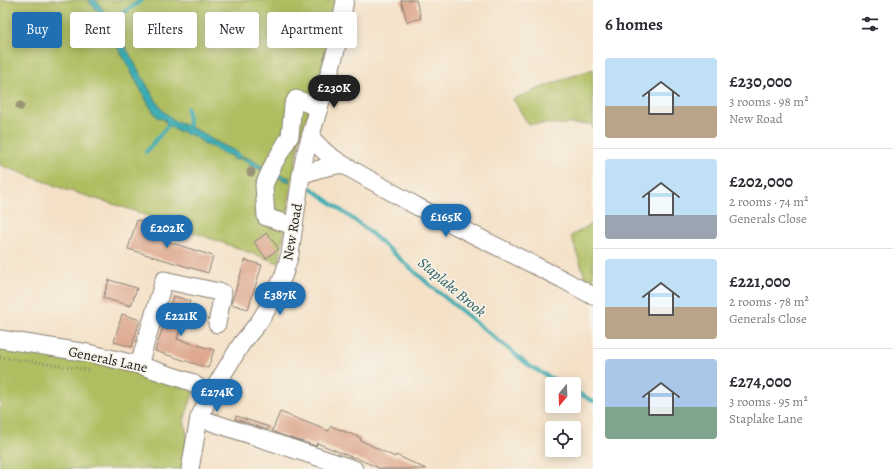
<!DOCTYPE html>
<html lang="en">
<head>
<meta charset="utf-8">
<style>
  :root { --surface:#fff; --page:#f2f2f3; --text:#2b2b33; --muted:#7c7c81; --line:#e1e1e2; --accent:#1f6fb2 }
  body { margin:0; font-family:Alegreya,serif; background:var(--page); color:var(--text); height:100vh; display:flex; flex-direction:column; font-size:15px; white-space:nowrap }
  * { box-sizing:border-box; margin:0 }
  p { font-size:13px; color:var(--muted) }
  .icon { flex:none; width:22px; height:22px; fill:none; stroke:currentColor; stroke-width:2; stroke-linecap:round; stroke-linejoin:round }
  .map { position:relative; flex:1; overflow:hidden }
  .drawer { display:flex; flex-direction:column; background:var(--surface); width:300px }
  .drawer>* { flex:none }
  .banner { position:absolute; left:12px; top:12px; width:380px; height:36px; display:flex; gap:8px }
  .needle { width:26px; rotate:199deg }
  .fabs { position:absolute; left:545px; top:377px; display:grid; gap:8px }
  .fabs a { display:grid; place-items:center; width:36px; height:36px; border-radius:4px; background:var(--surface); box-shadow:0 2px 10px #0003; font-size:20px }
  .price { position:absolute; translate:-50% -34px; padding:0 9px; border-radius:14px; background:var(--accent); color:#fff; font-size:13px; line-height:26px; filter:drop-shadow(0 1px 2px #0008) }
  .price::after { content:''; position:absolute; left:50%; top:24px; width:12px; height:9px; margin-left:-6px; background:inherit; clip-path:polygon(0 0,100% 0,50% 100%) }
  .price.on { background:#222; color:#fff }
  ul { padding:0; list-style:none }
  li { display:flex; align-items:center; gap:12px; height:100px; padding:0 12px }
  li+li { border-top:1px solid var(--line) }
  li span { display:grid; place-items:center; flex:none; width:112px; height:80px; border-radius:4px; color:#555 }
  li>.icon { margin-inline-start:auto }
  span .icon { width:48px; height:48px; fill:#fffc; stroke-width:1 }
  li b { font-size:17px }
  h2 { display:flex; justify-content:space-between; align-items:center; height:48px; padding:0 12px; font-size:17px }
  .tag { padding:0 14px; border-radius:4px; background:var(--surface); box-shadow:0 2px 10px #0003; font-size:14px; line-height:36px }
  .tag.on { background:var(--accent); color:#fff }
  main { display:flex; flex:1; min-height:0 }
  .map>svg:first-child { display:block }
  .green { fill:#afbe61; stroke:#666d3e }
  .water { fill:#3bacb3; stroke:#2c6468 }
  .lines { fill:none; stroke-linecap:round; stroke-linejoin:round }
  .stream { stroke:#3bacb3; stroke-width:4 }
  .building { fill:#dea78e }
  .minor-casing { stroke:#887e72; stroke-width:19 }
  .path { stroke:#887e72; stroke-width:2.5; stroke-dasharray:1 3; stroke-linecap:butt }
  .minor { stroke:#fff; stroke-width:17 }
  .tree { fill:#999476 }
  .labels { text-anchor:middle; stroke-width:3.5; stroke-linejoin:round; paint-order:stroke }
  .street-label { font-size:14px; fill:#1c1c1c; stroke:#f7f3e8 }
  .water-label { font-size:15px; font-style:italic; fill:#2a5d60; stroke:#f7f3e8 }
</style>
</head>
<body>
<main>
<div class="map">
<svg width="593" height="469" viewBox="0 0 593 469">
  <rect width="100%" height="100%" fill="#f7f3e8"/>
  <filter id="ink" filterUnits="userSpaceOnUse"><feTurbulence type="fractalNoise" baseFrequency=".025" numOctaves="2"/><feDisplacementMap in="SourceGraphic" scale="8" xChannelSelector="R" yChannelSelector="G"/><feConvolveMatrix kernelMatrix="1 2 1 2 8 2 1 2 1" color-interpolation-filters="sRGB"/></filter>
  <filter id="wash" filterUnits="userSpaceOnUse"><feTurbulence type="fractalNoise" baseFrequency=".012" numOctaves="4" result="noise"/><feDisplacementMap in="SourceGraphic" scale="16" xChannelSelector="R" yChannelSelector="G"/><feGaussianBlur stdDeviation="0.9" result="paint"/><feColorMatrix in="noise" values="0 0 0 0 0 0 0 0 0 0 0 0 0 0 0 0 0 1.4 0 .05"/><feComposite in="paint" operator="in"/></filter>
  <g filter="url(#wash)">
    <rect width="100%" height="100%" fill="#f4e1c7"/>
    <g class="green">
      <polygon points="0,0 337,0 331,33 318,81 299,141 279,263 123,207 67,190 0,165"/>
      <polygon points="593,69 593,128 591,124 528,124 513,99 567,78"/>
      <polygon points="593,223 593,282 585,277 571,236"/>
      <polygon points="0,341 15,342 193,387 193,394 184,420 187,436 183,469 0,469"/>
    </g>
    <path class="water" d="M87 0H96L115 25 118 32 117 34 121 39 149 89 162 110 175 121 188 126 207 135 211 139 239 153 241 157C250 157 258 164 265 168 272 172 282 175 290 178L289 182 257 168 256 169 250 166 249 163 239 158 236 160 233 159V156C221 156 215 145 204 145V143L190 134 186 135 182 131 179 132 167 125 165 120 157 117 149 105 98 11Z"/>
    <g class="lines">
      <g class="stream">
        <polyline points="108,23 142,0"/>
        <polyline points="187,130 189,124 187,108"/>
        <polyline points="146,152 170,123"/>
        <polyline points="311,188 365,228 432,287 531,367 562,384"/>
        <polyline points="574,391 593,401"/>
      </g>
    </g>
    <g id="blocks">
      <g class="building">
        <polygon points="401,0 416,0 421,18 407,22"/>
        <polygon points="137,220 153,224 150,236 213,256 208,273 128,249"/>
        <polygon points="267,233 279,249 266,258 254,242"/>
        <polygon points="245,260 262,265 248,309 231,304"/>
        <polygon points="109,280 137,288 131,306 103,298"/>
        <polygon points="173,296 190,301 177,339 214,350 208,368 155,351"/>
        <polygon points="122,314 140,320 132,347 114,342"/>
        <polygon points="280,412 329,431 331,426 361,438 360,440 395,457 396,455 426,469 381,469 354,457 354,458 317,443 316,446 282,435 272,431"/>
        <polygon points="236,416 269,427 268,430 235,419"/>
      </g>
    </g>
  </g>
  <g filter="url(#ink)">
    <use href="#blocks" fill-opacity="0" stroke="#887e72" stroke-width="1"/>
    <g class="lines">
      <g class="minor-casing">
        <g id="minor">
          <polyline points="311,138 326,153 342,164"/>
          <polyline points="301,175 319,169 342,164 418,207 562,279 593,296"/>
          <polyline points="294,226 266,217 264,185 274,163 290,136 293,105 296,99 319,108"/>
          <polyline points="0,339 88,353 139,365 191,382 210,395"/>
          <polyline points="139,365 164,280 223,293 217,324"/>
          <polyline points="199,418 354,469"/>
          <polyline points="190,469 199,418 210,395 242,343 259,322 274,298 284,274 290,254 301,175 305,155 336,50 345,0"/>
        </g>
      </g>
      <polyline class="path" points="0,357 90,370"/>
      <use href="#minor" class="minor"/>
    </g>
    <g class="tree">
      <circle cx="102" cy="26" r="4.5"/>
      <circle cx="20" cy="106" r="4.5"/>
      <circle cx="251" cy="172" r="4.5"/>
    </g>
  </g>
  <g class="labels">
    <g class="street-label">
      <text transform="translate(292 232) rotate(-80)" y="5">New Road</text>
      <text transform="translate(108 359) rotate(12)" y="5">Generals Lane</text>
    </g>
    <g class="water-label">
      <text transform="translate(452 287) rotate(40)" y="5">Staplake Brook</text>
    </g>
  </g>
</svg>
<div class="fabs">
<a><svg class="needle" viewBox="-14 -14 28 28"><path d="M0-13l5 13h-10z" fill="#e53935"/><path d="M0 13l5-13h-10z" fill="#7c7c81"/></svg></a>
<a><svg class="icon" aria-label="locate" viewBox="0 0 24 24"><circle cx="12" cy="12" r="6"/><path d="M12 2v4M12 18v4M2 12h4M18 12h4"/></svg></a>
</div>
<b class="price on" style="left:334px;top:109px">£230K</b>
<b class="price" style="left:446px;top:238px">£165K</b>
<b class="price" style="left:167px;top:249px">£202K</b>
<b class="price" style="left:280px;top:316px">£387K</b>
<b class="price" style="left:181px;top:337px">£221K</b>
<b class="price" style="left:217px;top:413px">£274K</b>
<div class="banner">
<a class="tag on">Buy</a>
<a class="tag">Rent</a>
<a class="tag">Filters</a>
<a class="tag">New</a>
<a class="tag">Apartment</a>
</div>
</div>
<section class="drawer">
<h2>6 homes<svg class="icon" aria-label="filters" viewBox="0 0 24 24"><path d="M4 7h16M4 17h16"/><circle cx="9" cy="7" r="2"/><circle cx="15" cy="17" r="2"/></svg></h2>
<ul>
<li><span style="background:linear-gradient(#bfe0f5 60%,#b9a48a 0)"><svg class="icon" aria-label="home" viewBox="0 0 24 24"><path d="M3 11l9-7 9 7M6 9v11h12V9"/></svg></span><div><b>£230,000</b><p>3 rooms · 98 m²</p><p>New Road</p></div></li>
<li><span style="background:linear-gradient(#bfe0f5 70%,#9aa5b1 0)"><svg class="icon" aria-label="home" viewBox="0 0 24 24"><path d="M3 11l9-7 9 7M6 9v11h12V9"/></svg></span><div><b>£202,000</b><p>2 rooms · 74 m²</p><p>Generals Close</p></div></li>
<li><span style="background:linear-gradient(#bfe0f5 60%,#b9a48a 0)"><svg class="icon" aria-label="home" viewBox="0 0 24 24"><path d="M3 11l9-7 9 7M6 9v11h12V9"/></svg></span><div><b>£221,000</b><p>2 rooms · 78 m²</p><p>Generals Close</p></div></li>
<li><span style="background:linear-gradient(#a9c7e8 60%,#7fa58c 0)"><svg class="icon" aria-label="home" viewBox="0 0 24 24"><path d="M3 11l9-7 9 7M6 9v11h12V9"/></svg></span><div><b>£274,000</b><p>3 rooms · 95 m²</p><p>Staplake Lane</p></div></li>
</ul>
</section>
</main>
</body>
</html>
